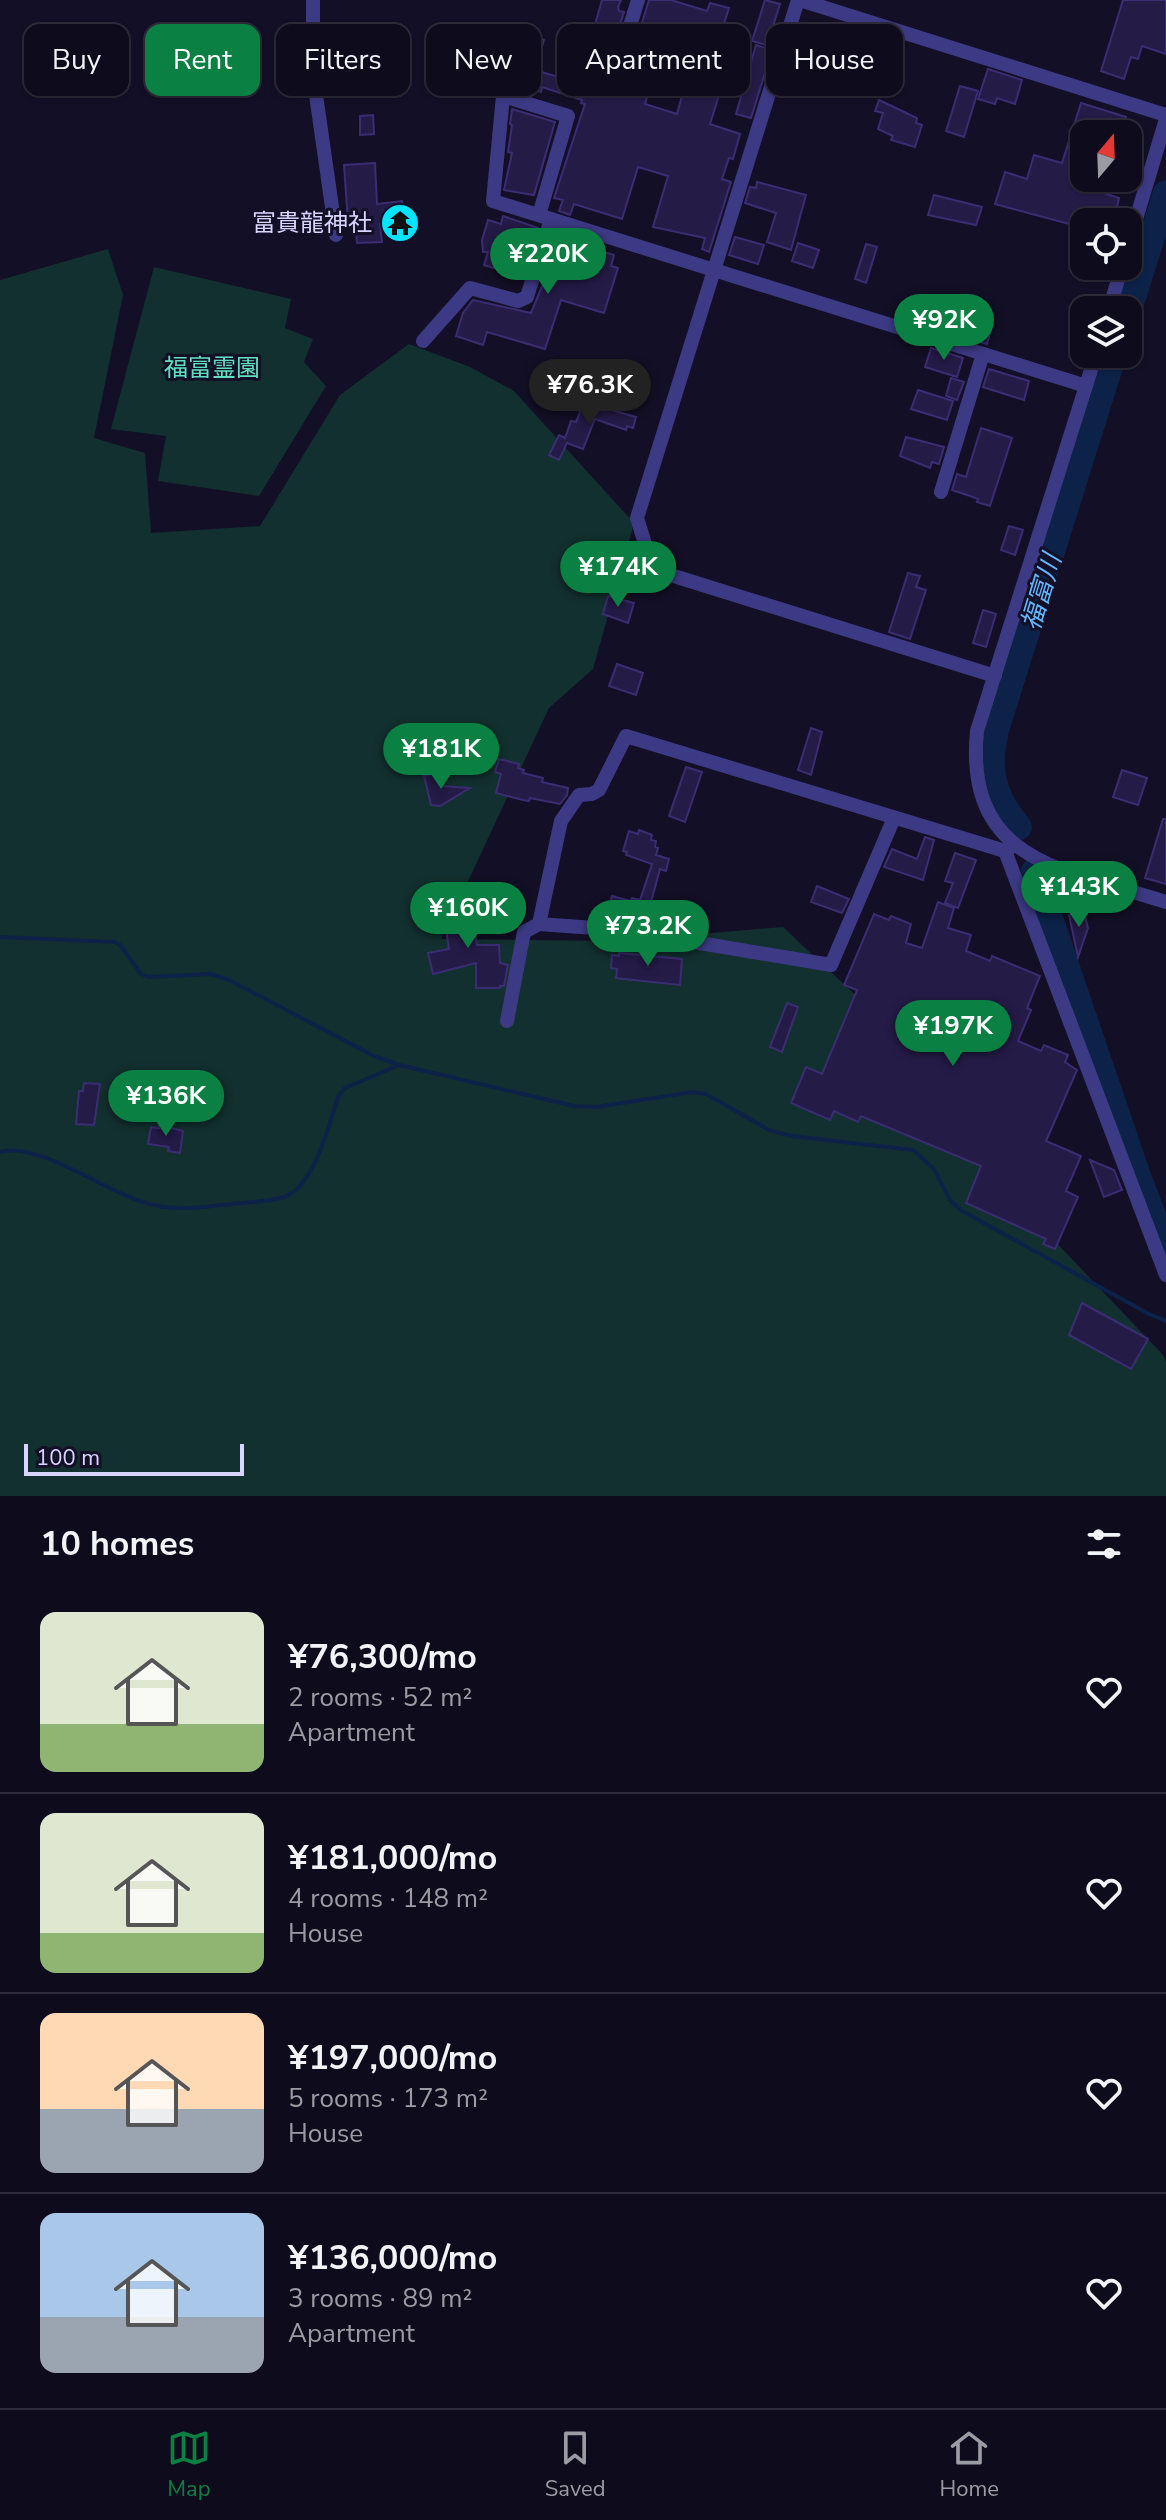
<!DOCTYPE html>
<html lang="en">
<head>
<meta charset="utf-8">
<style>
  :root { --surface:#0e0b1c; --page:#1c1929; --text:#f1f3f6; --muted:#9b9ba3; --line:#2e2b3b; --accent:#0b8043 }
  body { margin:0; font-family:"Nunito Sans","Noto Sans JP",sans-serif; background:var(--page); color:var(--text); height:100vh; display:flex; flex-direction:column; font-size:30px; white-space:nowrap }
  * { box-sizing:border-box; margin:0 }
  p { font-size:26px; color:var(--muted) }
  .icon { flex:none; width:44px; height:44px; fill:none; stroke:currentColor; stroke-width:2; stroke-linecap:round; stroke-linejoin:round }
  .map { position:relative; height:1496px; overflow:hidden }
  .drawer { display:flex; flex-direction:column; background:var(--surface); flex:1 }
  .drawer>* { flex:none }
  .hud { position:absolute; left:24px; top:24px; width:1118px; height:72px; display:flex; gap:16px }
  .needle { width:52px; rotate:19deg }
  .buttons { position:absolute; left:1070px; top:120px; display:grid; gap:16px }
  .buttons a { display:grid; place-items:center; width:72px; height:72px; border-radius:16px; background:var(--surface); box-shadow:0 2px 6px #0004,0 0 0 2px var(--line); font-size:40px }
  .scale { position:absolute; left:24px; bottom:20px; width:220px; box-sizing:border-box; padding-left:8px; border:4px solid #d9d4ff; border-top:0; font-size:22px; line-height:28px; white-space:nowrap; color:#d9d4ff; -webkit-text-stroke:6px #130f26; paint-order:stroke }
  .price { position:absolute; translate:-50% -68px; padding:0 18px; border-radius:28px; background:var(--accent); color:#fff; font-size:26px; line-height:52px; filter:drop-shadow(0 2px 4px #0008) }
  .price::after { content:''; position:absolute; left:50%; top:48px; width:24px; height:18px; margin-left:-12px; background:inherit; clip-path:polygon(0 0,100% 0,50% 100%) }
  .price.selected { background:#222; color:#fff }
  ul { padding:0; list-style:none }
  li { display:flex; align-items:center; gap:24px; height:200px; padding:0 40px }
  li+li { border-top:2px solid var(--line) }
  li span { display:grid; place-items:center; flex:none; width:224px; height:160px; border-radius:16px; color:#555 }
  li>.icon { margin-inline-start:auto }
  span .icon { width:96px; height:96px; fill:#fffc; stroke-width:1 }
  li b { font-size:34px }
  h2 { display:flex; justify-content:space-between; align-items:center; height:96px; padding:0 40px; font-size:34px }
  .chip { padding:0 28px; border-radius:16px; background:var(--surface); box-shadow:0 2px 6px #0004,0 0 0 2px var(--line); font-size:28px; line-height:72px }
  .chip.selected { background:var(--accent); color:#fff }
  .tabs { display:flex; justify-content:space-around; align-items:center; height:112px; border-top:2px solid var(--line); background:var(--surface); font-size:22px; color:var(--muted) }
  .tabs a { display:grid; justify-items:center; gap:4px }
  .tabs .selected { color:var(--accent) }
  .map>svg:first-child { display:block }
  .green { fill:#12302f }
  .lines { fill:none; stroke-linecap:round; stroke-linejoin:round }
  .stream { stroke:#0c2248; stroke-width:4 }
  .river { stroke:#0c2248; stroke-width:26 }
  .building { fill:#241b47; stroke:#3b2d73; stroke-width:2 }
  .minor { stroke:#3d3a85; stroke-width:14 }
  .labels { text-anchor:middle; stroke-width:6; stroke-linejoin:round; paint-order:stroke }
  .poi-label { font-size:24px; fill:#d9d4ff; stroke:#130f26; text-anchor:end }
  .park-label { font-size:24px; fill:#5fe0c0; stroke:#130f26 }
  .water-label { font-size:26px; font-style:italic; fill:#62b6ff; stroke:#130f26 }
</style>
</head>
<body>
<div class="map">
<svg width="1166" height="1496" viewBox="0 0 1166 1496">
  <rect width="100%" height="100%" fill="#130f26"/>
  <g class="green">
    <polygon points="108,249 123,295 94,438 145,453 151,533 260,526 340,395 409,344 470,367 514,391 634,523 593,669 549,708 441,939 616,941 783,927 898,1035 1034,1219 1163,1355 1166,1361 1166,1496 0,1496 0,280"/>
    <polygon points="154,267 291,299 285,328 313,339 304,362 326,386 259,496 158,481 166,436 111,429"/>
  </g>
  <g class="lines">
    <g class="stream">
      <polyline points="0,937 115,942 120,945 141,974 148,977 211,974 229,980 374,1056 397,1064"/>
      <path d="M0 1152C41 1141 110 1196 153 1205 179 1211 207 1207 232 1204 248 1202 266 1202 281 1198 315 1189 328 1125 339 1095L345 1088 399 1065 574 1106 596 1107 693 1092 706 1094 769 1130 791 1136 913 1150 934 1169 950 1200 962 1211 1149 1314 1166 1321"/>
    </g>
    <g class="river">
      <polyline points="1128,313 1166,193"/>
      <path d="M1019 827C992 795 987 770 996 730L1114 354"/>
      <polyline points="1034,871 1138,1176 1166,1249"/>
    </g>
  </g>
  <g class="building">
    <polygon points="602,0 621,0 618,7 619,11 624,12 604,75 606,84 612,88 620,86 624,81 649,0 671,0 707,11 710,3 729,8 724,24 739,28 733,49 699,39 701,32 676,25 667,54 689,61 681,88 652,79 645,104 677,114 686,81 720,92 710,124 740,134 733,159 729,158 722,179 731,182 709,252 702,249 705,238 653,227 668,176 638,167 622,219 574,204 570,215 559,211 563,200 554,198 585,104 581,103 582,100 542,87 541,92 503,80 512,53 502,50 508,33 518,36 519,32 544,40 535,70 578,83"/>
    <polygon points="765,0 780,4 767,45 752,41"/>
    <polygon points="1123,0 1166,0 1166,54 1142,46 1138,59 1131,57 1124,79 1101,71"/>
    <polygon points="756,45 772,50 751,118 736,114"/>
    <polygon points="988,69 1022,80 1015,104 997,98 995,104 978,99"/>
    <polygon points="960,86 978,91 964,137 946,131"/>
    <polygon points="879,100 917,118 916,123 922,125 915,147 891,140 893,136 878,129 883,113 875,111"/>
    <polygon points="1081,103 1126,117 1121,134 1084,134 1084,178 1107,178 1103,193 1119,198 1114,222 1084,222 1084,228 995,204 1005,172 1027,179 1034,155 1062,163"/>
    <polygon points="512,109 555,122 534,195 504,190 512,153 508,152 512,125 510,124"/>
    <polygon points="373,115 374,134 360,135 360,116"/>
    <polygon points="375,163 377,204 402,201 403,216 398,216 399,222 380,224 382,242 357,243 355,222 348,223 344,165"/>
    <polygon points="757,182 806,195 791,250 767,242 776,213 745,203 750,187 756,188"/>
    <polygon points="934,195 982,207 976,225 928,215"/>
    <polygon points="503,216 538,228 523,277 484,265 488,252 483,252 482,240 488,220 501,224"/>
    <polygon points="566,234 595,244 593,249 614,255 611,266 618,268 604,313 561,300 545,349 487,332 483,345 456,336 463,313 473,300 531,313 543,284 557,235 565,238"/>
    <polygon points="735,237 764,245 758,264 729,255"/>
    <polygon points="798,243 819,250 813,268 792,261"/>
    <polygon points="866,244 877,247 866,283 855,279"/>
    <polygon points="954,301 968,305 963,323 990,333 987,344 944,331"/>
    <polygon points="931,348 963,358 957,377 925,367"/>
    <polygon points="989,369 1029,381 1024,400 983,387"/>
    <polygon points="951,378 964,382 957,400 946,396"/>
    <polygon points="918,390 953,401 947,420 911,409"/>
    <polygon points="584,402 636,417 633,428 627,426 626,430 595,419 583,449 567,443 559,460 549,455 559,435 565,438 571,421 576,422"/>
    <polygon points="981,428 1012,438 990,506 977,502 978,499 970,496 952,490 957,474 966,477"/>
    <polygon points="906,437 944,447 939,464 932,462 930,468 900,456"/>
    <polygon points="1009,526 1023,530 1015,555 1001,550"/>
    <polygon points="908,573 920,576 916,587 926,590 910,639 889,632"/>
    <polygon points="608,596 634,603 628,623 603,614"/>
    <polygon points="983,610 996,614 986,647 973,643"/>
    <polygon points="617,664 643,673 636,695 609,686"/>
    <polygon points="811,728 822,732 811,775 798,770"/>
    <polygon points="499,759 519,764 518,768 524,770 523,773 543,778 542,782 568,788 567,795 560,804 530,798 529,801 523,800 496,793 501,774 495,772"/>
    <polygon points="686,767 702,772 685,822 669,816"/>
    <polygon points="1122,770 1147,778 1138,805 1113,797"/>
    <polygon points="438,773 441,786 470,788 440,806 431,805 424,776"/>
    <polygon points="1163,819 1166,819 1166,884 1145,878"/>
    <polygon points="639,830 652,835 651,840 656,841 655,847 658,848 656,855 669,859 666,871 660,869 645,924 608,911 612,896 631,901 632,898 640,900 652,864 626,855 627,852 623,851 629,831 638,834"/>
    <polygon points="925,837 934,840 923,880 884,867 892,849 917,859"/>
    <polygon points="955,853 976,860 958,908 945,903 953,883 945,881"/>
    <polygon points="817,886 849,899 842,913 811,902"/>
    <polygon points="938,902 954,908 948,928 971,935 966,951 990,961 992,956 1040,976 1027,1008 1031,1010 1018,1041 1041,1051 1044,1045 1068,1055 1065,1062 1077,1070 1046,1141 1081,1156 1066,1191 1078,1197 1055,1249 1043,1244 1046,1239 966,1203 981,1166 861,1116 858,1122 834,1111 830,1120 791,1103 806,1067 822,1074 857,990 844,985 874,914 889,920 891,916 911,924 906,943 922,948"/>
    <polygon points="464,903 470,904 477,945 499,945 500,963 508,965 504,986 500,986 500,988 476,988 476,963 433,974 428,953 449,949 443,909"/>
    <polygon points="1084,912 1088,928 1078,957 1069,915"/>
    <polygon points="619,953 682,959 680,985 616,978 617,969 611,968 612,955 619,956"/>
    <polygon points="787,1003 798,1007 782,1052 770,1047"/>
    <polygon points="84,1083 100,1084 94,1125 76,1124 79,1091 83,1091"/>
    <polygon points="159,1125 183,1131 180,1153 168,1151 169,1147 148,1144 151,1127 159,1128"/>
    <polygon points="1090,1160 1114,1170 1122,1190 1104,1197"/>
    <polygon points="1082,1303 1148,1339 1131,1369 1069,1335"/>
  </g>
  <g class="lines">
    <g class="minor">
      <polyline points="313,0 313,74 336,235"/>
      <polyline points="798,0 637,518 652,566 661,572 995,676"/>
      <polyline points="800,0 1166,115"/>
      <polyline points="614,78 638,0"/>
      <path d="M539 215 568 116 503 96 493 201C690 263 888 324 1086 386"/>
      <polyline points="1128,246 1166,119"/>
      <polyline points="1109,310 1122,266"/>
      <polyline points="423,341 470,288 518,301 527,297 551,219"/>
      <path d="M1096 354 977 731C964 864 1067 870 1166 902"/>
      <polyline points="941,492 983,354"/>
      <polyline points="1010,848 1005,851 1166,1275"/>
      <polyline points="539,924 622,930 831,965 894,818"/>
      <polyline points="507,1021 524,932 539,924 561,821 579,795 592,794 599,790 626,736 1005,851"/>
    </g>
  </g>
  <defs>
    <g id="temple-disc" transform="scale(2)"><circle r="9.5" fill="#00e5ff" stroke="#130f26"/><path d="M0-6L5-2H3V0L6.5 2.5H4V6H1.5V3h-3V6H-4V2.5H-6.5L-3 0V-2H-5Z" fill="#111"/></g>
  </defs>
  <g fill-rule="evenodd">
    <use href="#temple-disc" x="400" y="223"/>
  </g>
  <g class="labels">
    <g class="poi-label">
      <text x="372" y="231">富貴龍神社</text>
    </g>
    <g class="park-label">
      <text x="212" y="376">福富霊園</text>
    </g>
    <g class="water-label">
      <text transform="translate(1041 592) rotate(-73)" y="9">福富川</text>
    </g>
  </g>
</svg>
<div class="buttons">
<a><svg class="needle" viewBox="-14 -14 28 28"><path d="M0-13l5 13h-10z" fill="#e53935"/><path d="M0 13l5-13h-10z" fill="#9b9ba3"/></svg></a>
<a><svg class="icon" aria-label="locate" viewBox="0 0 24 24"><circle cx="12" cy="12" r="6"/><path d="M12 2v4M12 18v4M2 12h4M18 12h4"/></svg></a>
<a><svg class="icon" aria-label="layers" viewBox="0 0 24 24"><path d="M12 4l9 5-9 5-9-5zM3 14l9 5 9-5"/></svg></a>
</div>
<div class="scale">100 m</div>
<b class="price" style="left:548px;top:296px">¥220K</b>
<b class="price" style="left:944px;top:362px">¥92K</b>
<b class="price selected" style="left:590px;top:427px">¥76.3K</b>
<b class="price" style="left:618px;top:609px">¥174K</b>
<b class="price" style="left:441px;top:791px">¥181K</b>
<b class="price" style="left:1079px;top:929px">¥143K</b>
<b class="price" style="left:468px;top:950px">¥160K</b>
<b class="price" style="left:648px;top:968px">¥73.2K</b>
<b class="price" style="left:953px;top:1068px">¥197K</b>
<b class="price" style="left:166px;top:1138px">¥136K</b>
<div class="hud">
<a class="chip">Buy</a>
<a class="chip selected">Rent</a>
<a class="chip">Filters</a>
<a class="chip">New</a>
<a class="chip">Apartment</a>
<a class="chip">House</a>
</div>
</div>
<section class="drawer">
<h2>10 homes<svg class="icon" aria-label="filters" viewBox="0 0 24 24"><path d="M4 7h16M4 17h16"/><circle cx="9" cy="7" r="2"/><circle cx="15" cy="17" r="2"/></svg></h2>
<ul>
<li><span style="background:linear-gradient(#dfe7d0 70%,#8fb573 0)"><svg class="icon" aria-label="home" viewBox="0 0 24 24"><path d="M3 11l9-7 9 7M6 9v11h12V9"/></svg></span><div><b>¥76,300/mo</b><p>2 rooms · 52 m²</p><p>Apartment</p></div><svg class="icon" aria-label="heart" viewBox="0 0 24 24"><path d="M12 20l-8-8c-3-5 5-10 8-4 3-6 11-1 8 4z"/></svg></li>
<li><span style="background:linear-gradient(#dfe7d0 75%,#8fb573 0)"><svg class="icon" aria-label="home" viewBox="0 0 24 24"><path d="M3 11l9-7 9 7M6 9v11h12V9"/></svg></span><div><b>¥181,000/mo</b><p>4 rooms · 148 m²</p><p>House</p></div><svg class="icon" aria-label="heart" viewBox="0 0 24 24"><path d="M12 20l-8-8c-3-5 5-10 8-4 3-6 11-1 8 4z"/></svg></li>
<li><span style="background:linear-gradient(#ffd9b3 60%,#9aa5b1 0)"><svg class="icon" aria-label="home" viewBox="0 0 24 24"><path d="M3 11l9-7 9 7M6 9v11h12V9"/></svg></span><div><b>¥197,000/mo</b><p>5 rooms · 173 m²</p><p>House</p></div><svg class="icon" aria-label="heart" viewBox="0 0 24 24"><path d="M12 20l-8-8c-3-5 5-10 8-4 3-6 11-1 8 4z"/></svg></li>
<li><span style="background:linear-gradient(#a9c7e8 65%,#9aa5b1 0)"><svg class="icon" aria-label="home" viewBox="0 0 24 24"><path d="M3 11l9-7 9 7M6 9v11h12V9"/></svg></span><div><b>¥136,000/mo</b><p>3 rooms · 89 m²</p><p>Apartment</p></div><svg class="icon" aria-label="heart" viewBox="0 0 24 24"><path d="M12 20l-8-8c-3-5 5-10 8-4 3-6 11-1 8 4z"/></svg></li>
</ul>
</section>
<nav class="tabs">
<a class="selected"><svg class="icon" aria-label="map" viewBox="0 0 24 24"><path d="M3 6l6-2 6 2 6-2v14l-6 2-6-2-6 2zM9 4v14M15 6v14"/></svg>Map</a>
<a><svg class="icon" aria-label="saved" viewBox="0 0 24 24"><path d="M7 4h10v16l-5-4-5 4z"/></svg>Saved</a>
<a><svg class="icon" aria-label="home" viewBox="0 0 24 24"><path d="M3 11l9-7 9 7M6 9v11h12V9"/></svg>Home</a>
</nav>
</body>
</html>
